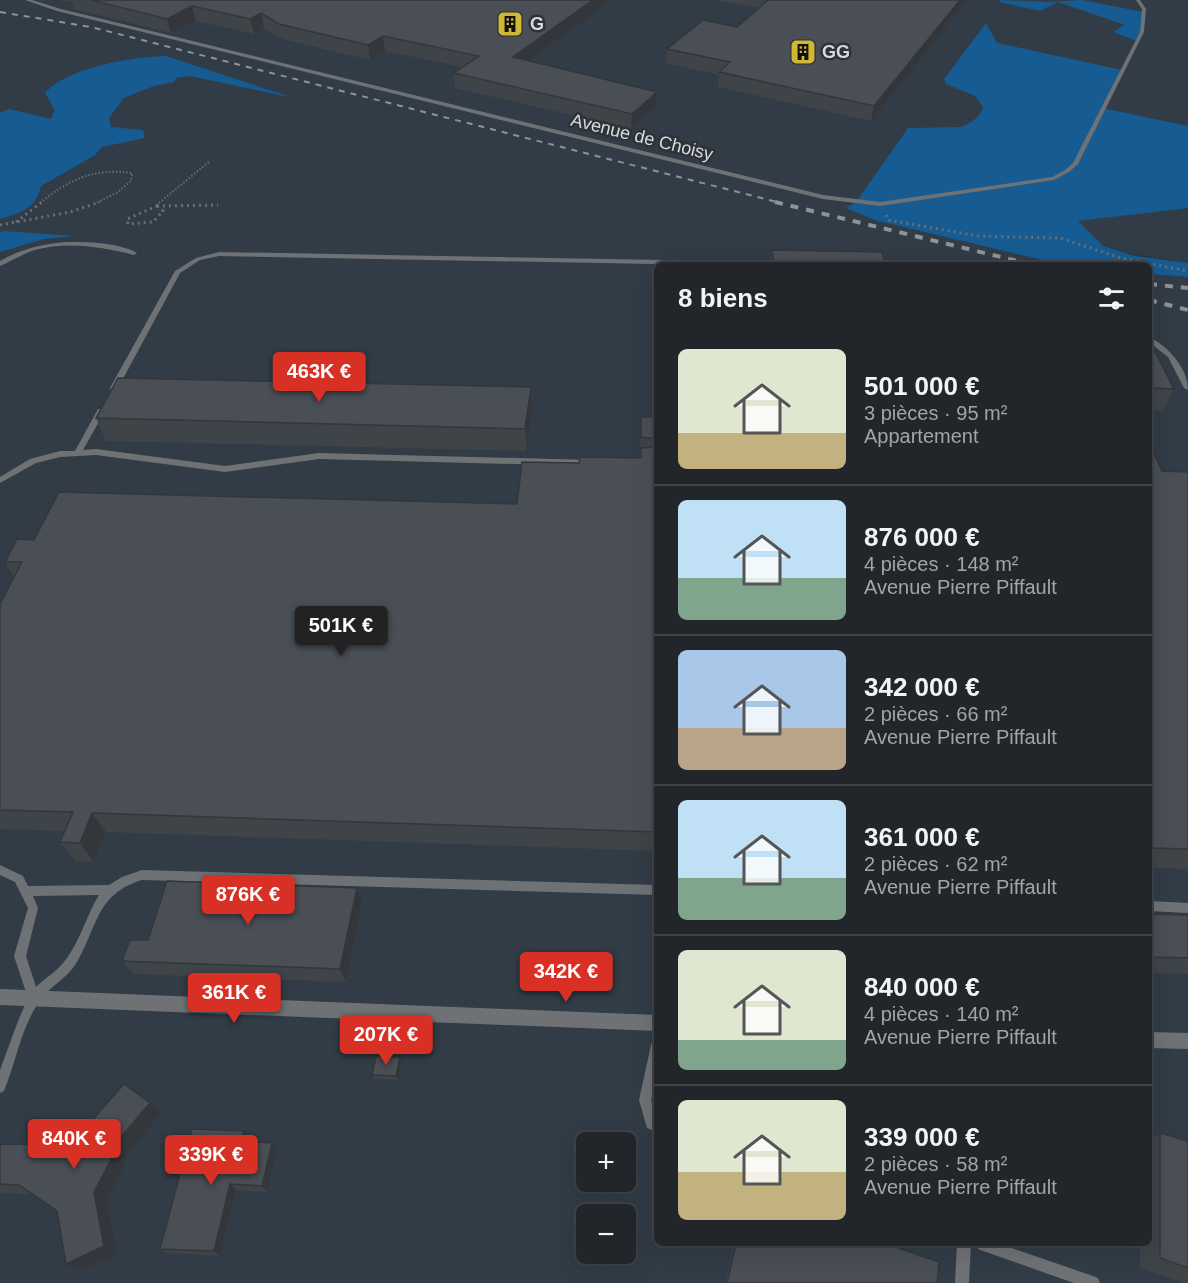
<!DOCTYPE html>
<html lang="fr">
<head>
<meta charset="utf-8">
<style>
  :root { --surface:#22262a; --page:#2a2e32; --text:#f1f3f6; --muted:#a2a5a8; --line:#3f4347; --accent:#d93025 }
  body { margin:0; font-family:Helvetica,sans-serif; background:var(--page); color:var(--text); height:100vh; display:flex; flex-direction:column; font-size:22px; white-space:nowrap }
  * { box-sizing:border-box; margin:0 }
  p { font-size:20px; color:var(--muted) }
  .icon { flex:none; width:33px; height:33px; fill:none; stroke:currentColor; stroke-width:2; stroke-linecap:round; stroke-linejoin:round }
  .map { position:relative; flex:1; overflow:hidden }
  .sheet { position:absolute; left:654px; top:262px; width:498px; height:984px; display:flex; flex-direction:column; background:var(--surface); border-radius:9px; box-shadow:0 6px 24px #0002,0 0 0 2px var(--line) }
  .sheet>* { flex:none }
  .fabs { position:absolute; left:576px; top:1132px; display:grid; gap:12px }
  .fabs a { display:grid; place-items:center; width:60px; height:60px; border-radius:9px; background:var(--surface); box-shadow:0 6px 24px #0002,0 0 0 2px var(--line); font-size:30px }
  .price { position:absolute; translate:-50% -51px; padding:0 14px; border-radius:6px; background:var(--accent); color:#fff; font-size:20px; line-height:39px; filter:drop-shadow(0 2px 3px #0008) }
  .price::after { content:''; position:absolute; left:50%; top:36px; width:18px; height:14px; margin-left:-9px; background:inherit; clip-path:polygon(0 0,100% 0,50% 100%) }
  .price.active { background:#222; color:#fff }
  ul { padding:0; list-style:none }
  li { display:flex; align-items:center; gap:18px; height:150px; padding:0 24px }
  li+li { border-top:2px solid var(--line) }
  li span { display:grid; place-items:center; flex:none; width:168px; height:120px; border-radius:9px; color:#555 }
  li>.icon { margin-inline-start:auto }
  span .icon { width:72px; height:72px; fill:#fffc; stroke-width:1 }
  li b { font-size:26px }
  h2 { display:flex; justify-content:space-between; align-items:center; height:72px; padding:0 24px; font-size:26px }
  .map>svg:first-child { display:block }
  .built { fill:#313c46; fill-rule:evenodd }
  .green { fill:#165b91 }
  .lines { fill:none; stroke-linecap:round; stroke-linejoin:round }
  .path-far1 { stroke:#696f73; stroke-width:2; stroke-dasharray:1.5 2; stroke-linecap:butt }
  .path { stroke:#696f73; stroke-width:3; stroke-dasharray:2 4; stroke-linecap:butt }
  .lane { fill:#6f7275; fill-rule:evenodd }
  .street { fill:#6f7275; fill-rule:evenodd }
  .rail-far1 { stroke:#8e9397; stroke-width:2; stroke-dasharray:6 6; stroke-linecap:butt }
  .rail { stroke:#8e9397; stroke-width:4; stroke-dasharray:8 8; stroke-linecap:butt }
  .wall { fill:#3f4449 }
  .shaded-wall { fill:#33373c }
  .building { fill:#494f55; stroke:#33373c; stroke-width:1.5 }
  .labels { text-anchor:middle; stroke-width:5; stroke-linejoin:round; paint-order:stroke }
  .far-poi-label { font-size:18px; font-weight:bold; fill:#d7dbde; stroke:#2d3338; text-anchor:start }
  .far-street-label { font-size:18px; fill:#d7dbde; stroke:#2d3338 }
</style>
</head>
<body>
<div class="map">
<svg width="1188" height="1283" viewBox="0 0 1188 1283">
  <rect width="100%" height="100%" fill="#2d3338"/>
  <path class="built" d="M0 0H1188V263L1136 255 1103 246 1077 221 848 208 874 220 1075 265 657 266V1244H1149V274L1188 277V1283H0ZM586 1143H626V1182H586ZM586 1215H626V1254H586Z"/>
  <g class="green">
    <polygon points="1001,0 1051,2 1082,0 1144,12 1142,32 1137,41 1113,32 1125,25 1058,2 1040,11 999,2"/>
    <path d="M986 23 997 43 1122 70 1102 108 1188 126V208L1078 221 1103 246 1136 256 1188 263V277L1149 274V266L1075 265 1038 259 874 220 846 208 856 202 908 128 961 127C970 124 980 117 983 107L975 96 946 84 944 79Z"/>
    <path d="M166 56 294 98 190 76 176 78 174 82 154 86 124 98 109 118 111 127 143 130 145 138 102 147 95 155 41 186C36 208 21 213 0 219V113L9 109 51 119 55 110 45 93C68 67 132 57 166 56Z"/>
    <polygon points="0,232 4,231 75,236 44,239 0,252"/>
  </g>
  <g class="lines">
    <g class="path-far1">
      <path d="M40 203C69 179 94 168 132 173L131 181 118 192 96 203"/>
      <polyline points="159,203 210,161"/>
    </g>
    <g class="path">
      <polygon points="157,206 163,211 153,222 128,224 127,219"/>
      <polyline points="157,206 161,202"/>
      <polyline points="157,206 218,205"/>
      <polyline points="886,215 888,220 978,236 1060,238 1121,258 1188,271"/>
      <polyline points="16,222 42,202"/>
      <polyline points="0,225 70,212 100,202"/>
    </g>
    <g class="lane">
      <polygon points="25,0 32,0 61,9 823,195 880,202 1052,177 1065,170 1073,163 1140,32 1142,9 1136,0 1140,0 1146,9 1144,32 1078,164 1069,172 1054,180 880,206 823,199 57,11"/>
      <path d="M66 242C88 242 117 242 137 253L134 255C102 247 68 241 35 250 22 254 12 261 0 266V261C21 249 42 244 66 242Z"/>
      <polygon points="219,252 782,262 785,264 784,266 759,266 219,256 200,260 180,273 118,388 117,390 111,390 110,388 175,271 196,258"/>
      <path d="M1149 337C1168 346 1188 368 1188 390L1184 388 1168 357 1149 342Z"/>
      <polygon points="98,409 101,409 105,411 83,450 96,449 225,466 319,453 592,460 596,463 592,466 319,459 225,472 96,455 60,457 36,463 0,483 0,477 30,459 60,451 75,451"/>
      <path d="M0 865 23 876 28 886 109 885 122 877 142 870 657 885V895L142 880C96 894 98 926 77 962 67 979 49 986 39 1002 21 1028 16 1062 4 1091L0 1093V1070L18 1021 28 998 14 956 28 908 15 882 0 875ZM99 895C86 916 80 942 64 962 56 972 45 978 36 987L26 956 38 908 33 896Z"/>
      <polygon points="1149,901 1188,903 1188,913 1149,911"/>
      <polygon points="657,1039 657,1073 651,1100 657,1120 657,1132 647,1128 639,1100 651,1045 653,1041"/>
      <polygon points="957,1244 971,1244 969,1283 955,1283"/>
      <polygon points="976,1244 1000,1244 1093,1276 1098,1278 1100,1283 1074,1283 983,1251 978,1249"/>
    </g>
    <g class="street">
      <polygon points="0,989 657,1015 657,1031 0,1005"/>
      <polygon points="1149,1032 1188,1033 1188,1049 1149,1048"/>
    </g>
    <polyline class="rail-far1" points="0,12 91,27 781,203"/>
    <g class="rail">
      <polyline points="775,202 1038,266"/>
      <polyline points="1149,284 1188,288"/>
      <polyline points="1149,300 1188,310"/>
    </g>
  </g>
  <g class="wall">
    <polygon points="62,0 612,0 528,61 657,92 656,107 631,129 455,88 454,73 462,67 385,51 370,60 282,39 264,28 254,34 196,21 171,33 74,9 72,2"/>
    <polygon points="714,0 968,0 871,121 718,87 719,75 666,63 667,49 737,27 758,8"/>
    <polygon points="772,250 886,265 913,266 770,266"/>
    <polygon points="1149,344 1174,389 1163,411 1149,411"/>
    <polygon points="531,387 532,410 527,451 106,441 96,418"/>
    <polygon points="641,417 657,417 657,851 106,832 94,862 75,861 60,842 65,831 0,829 0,604 14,577 5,562 34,540 517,504 579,463 640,458"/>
    <polygon points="1149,443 1162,471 1188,472 1188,869 1149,868"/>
    <polygon points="362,902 346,982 133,974 122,961 148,940"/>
    <polygon points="1149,914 1188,915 1188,974 1149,973"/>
    <polygon points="400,1057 402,1061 398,1080 374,1079 372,1075"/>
    <polygon points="150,1103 161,1113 122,1160 126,1163 107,1201 117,1254 80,1271 57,1211 32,1194 0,1193 0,1144 49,1145"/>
    <polygon points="1160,1133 1188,1141 1188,1283 1184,1283 1140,1268 1140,1244 1149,1244 1149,1141"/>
    <polygon points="249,1138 248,1141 277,1149 267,1192 236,1190 220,1256 167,1253 160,1249"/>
    <polygon points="734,1244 887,1244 937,1283 725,1283"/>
  </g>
  <g class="shaded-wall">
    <polygon points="593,0 612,0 513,72 513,57"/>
    <polygon points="960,0 968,0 871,121 874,106"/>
    <polygon points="192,6 196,21 171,33 167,19"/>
    <polygon points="261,13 264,28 254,34 250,19"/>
    <polygon points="383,36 385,51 370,60 368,45"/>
    <polygon points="657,92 656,107 631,129 632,114"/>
    <polygon points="531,387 532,410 527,451 525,429"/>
    <polygon points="92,813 106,832 94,862 80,843"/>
    <polygon points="357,888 362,902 346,982 340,969"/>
    <polygon points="400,1057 402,1061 398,1080 396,1076"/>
    <polygon points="150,1103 161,1113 122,1160 126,1163 107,1201 117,1254 80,1271 66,1264 110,1150"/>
    <polygon points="244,1131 249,1138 247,1147 241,1141"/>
    <polygon points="272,1143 277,1149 267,1192 262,1186"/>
    <polygon points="230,1184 236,1190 220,1256 214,1251"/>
  </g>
  <g class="building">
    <polygon points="91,0 593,0 513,57 657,92 632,114 454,73 479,56 383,36 368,45 279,24 261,13 250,19 192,6 167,19"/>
    <polygon points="768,0 960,0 874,106 719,72 730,62 667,49 703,20 737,27"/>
    <polygon points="772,250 882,252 886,265 913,266 775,266"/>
    <polygon points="1149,344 1151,344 1174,389 1149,388"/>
    <polygon points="118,378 531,387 525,429 96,418"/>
    <polygon points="641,417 657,417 657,439 641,437"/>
    <polygon points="1149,443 1162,471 1188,472 1188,849 1149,848"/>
    <polygon points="657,447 657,832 92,813 80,843 60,842 73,812 0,810 0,604 22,562 5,562 17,539 34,540 59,492 517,504 522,462 579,463 580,457 641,458 641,448"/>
    <polygon points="167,881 357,888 340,969 122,961 130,940 148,940"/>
    <polygon points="1149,914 1188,915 1188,958 1149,957"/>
    <polygon points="376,1056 400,1057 396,1076 372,1075"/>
    <polygon points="124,1084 150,1103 110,1150 114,1154 94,1192 104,1246 66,1264 57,1211 19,1185 0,1184 0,1144 49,1145 52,1135 79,1123 86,1127"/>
    <polygon points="192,1129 244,1131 241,1141 272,1143 262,1186 230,1184 214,1251 160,1249"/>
    <polygon points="1160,1133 1188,1141 1188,1268 1160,1258"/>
    <polygon points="736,1244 887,1244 939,1262 937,1283 727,1283"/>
  </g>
  <defs>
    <g id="building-square" transform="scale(1.35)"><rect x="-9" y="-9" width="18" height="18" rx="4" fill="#d1b736" stroke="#2d3338"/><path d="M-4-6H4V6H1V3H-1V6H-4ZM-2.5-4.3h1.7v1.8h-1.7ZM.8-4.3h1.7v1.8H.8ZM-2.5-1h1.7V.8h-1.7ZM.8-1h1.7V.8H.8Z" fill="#111"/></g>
  </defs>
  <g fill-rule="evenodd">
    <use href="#building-square" x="510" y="24"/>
    <use href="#building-square" x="803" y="52"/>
  </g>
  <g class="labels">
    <g class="far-poi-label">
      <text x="530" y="30">G</text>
      <text x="822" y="58">GG</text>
    </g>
    <g class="far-street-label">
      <text transform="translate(642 137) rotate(14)" y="6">Avenue de Choisy</text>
    </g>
  </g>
</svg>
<div class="fabs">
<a>+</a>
<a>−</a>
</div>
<b class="price" style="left:319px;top:403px">463K €</b>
<b class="price active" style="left:341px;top:657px">501K €</b>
<b class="price" style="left:248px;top:926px">876K €</b>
<b class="price" style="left:566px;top:1003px">342K €</b>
<b class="price" style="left:234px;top:1024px">361K €</b>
<b class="price" style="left:386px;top:1066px">207K €</b>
<b class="price" style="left:74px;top:1170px">840K €</b>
<b class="price" style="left:211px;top:1186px">339K €</b>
<section class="sheet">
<h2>8 biens<svg class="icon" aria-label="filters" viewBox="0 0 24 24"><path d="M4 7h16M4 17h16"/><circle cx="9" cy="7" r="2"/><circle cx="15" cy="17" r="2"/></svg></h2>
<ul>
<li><span style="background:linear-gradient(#dfe7d0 70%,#c2b280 0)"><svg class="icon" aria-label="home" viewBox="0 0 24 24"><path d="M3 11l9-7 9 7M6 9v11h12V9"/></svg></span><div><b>501 000 €</b><p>3 pièces · 95 m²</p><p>Appartement</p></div></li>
<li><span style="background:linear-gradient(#bfe0f5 65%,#7fa58c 0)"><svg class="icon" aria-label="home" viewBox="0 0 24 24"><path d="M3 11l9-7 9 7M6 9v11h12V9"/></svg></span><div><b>876 000 €</b><p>4 pièces · 148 m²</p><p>Avenue Pierre Piffault</p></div></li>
<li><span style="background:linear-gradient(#a9c7e8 65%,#b9a48a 0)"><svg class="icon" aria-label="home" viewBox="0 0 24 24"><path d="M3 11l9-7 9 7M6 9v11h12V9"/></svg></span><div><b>342 000 €</b><p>2 pièces · 66 m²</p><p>Avenue Pierre Piffault</p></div></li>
<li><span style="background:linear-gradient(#bfe0f5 65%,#7fa58c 0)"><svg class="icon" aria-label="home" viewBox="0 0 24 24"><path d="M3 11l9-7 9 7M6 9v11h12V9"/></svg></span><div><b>361 000 €</b><p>2 pièces · 62 m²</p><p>Avenue Pierre Piffault</p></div></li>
<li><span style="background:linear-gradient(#dfe7d0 75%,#7fa58c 0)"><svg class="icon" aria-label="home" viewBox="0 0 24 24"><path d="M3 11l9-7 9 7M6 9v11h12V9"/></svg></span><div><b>840 000 €</b><p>4 pièces · 140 m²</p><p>Avenue Pierre Piffault</p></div></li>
<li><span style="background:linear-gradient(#dfe7d0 60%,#c2b280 0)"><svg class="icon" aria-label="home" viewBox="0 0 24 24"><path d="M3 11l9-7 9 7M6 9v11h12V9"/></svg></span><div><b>339 000 €</b><p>2 pièces · 58 m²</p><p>Avenue Pierre Piffault</p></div></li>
</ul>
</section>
</div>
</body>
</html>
